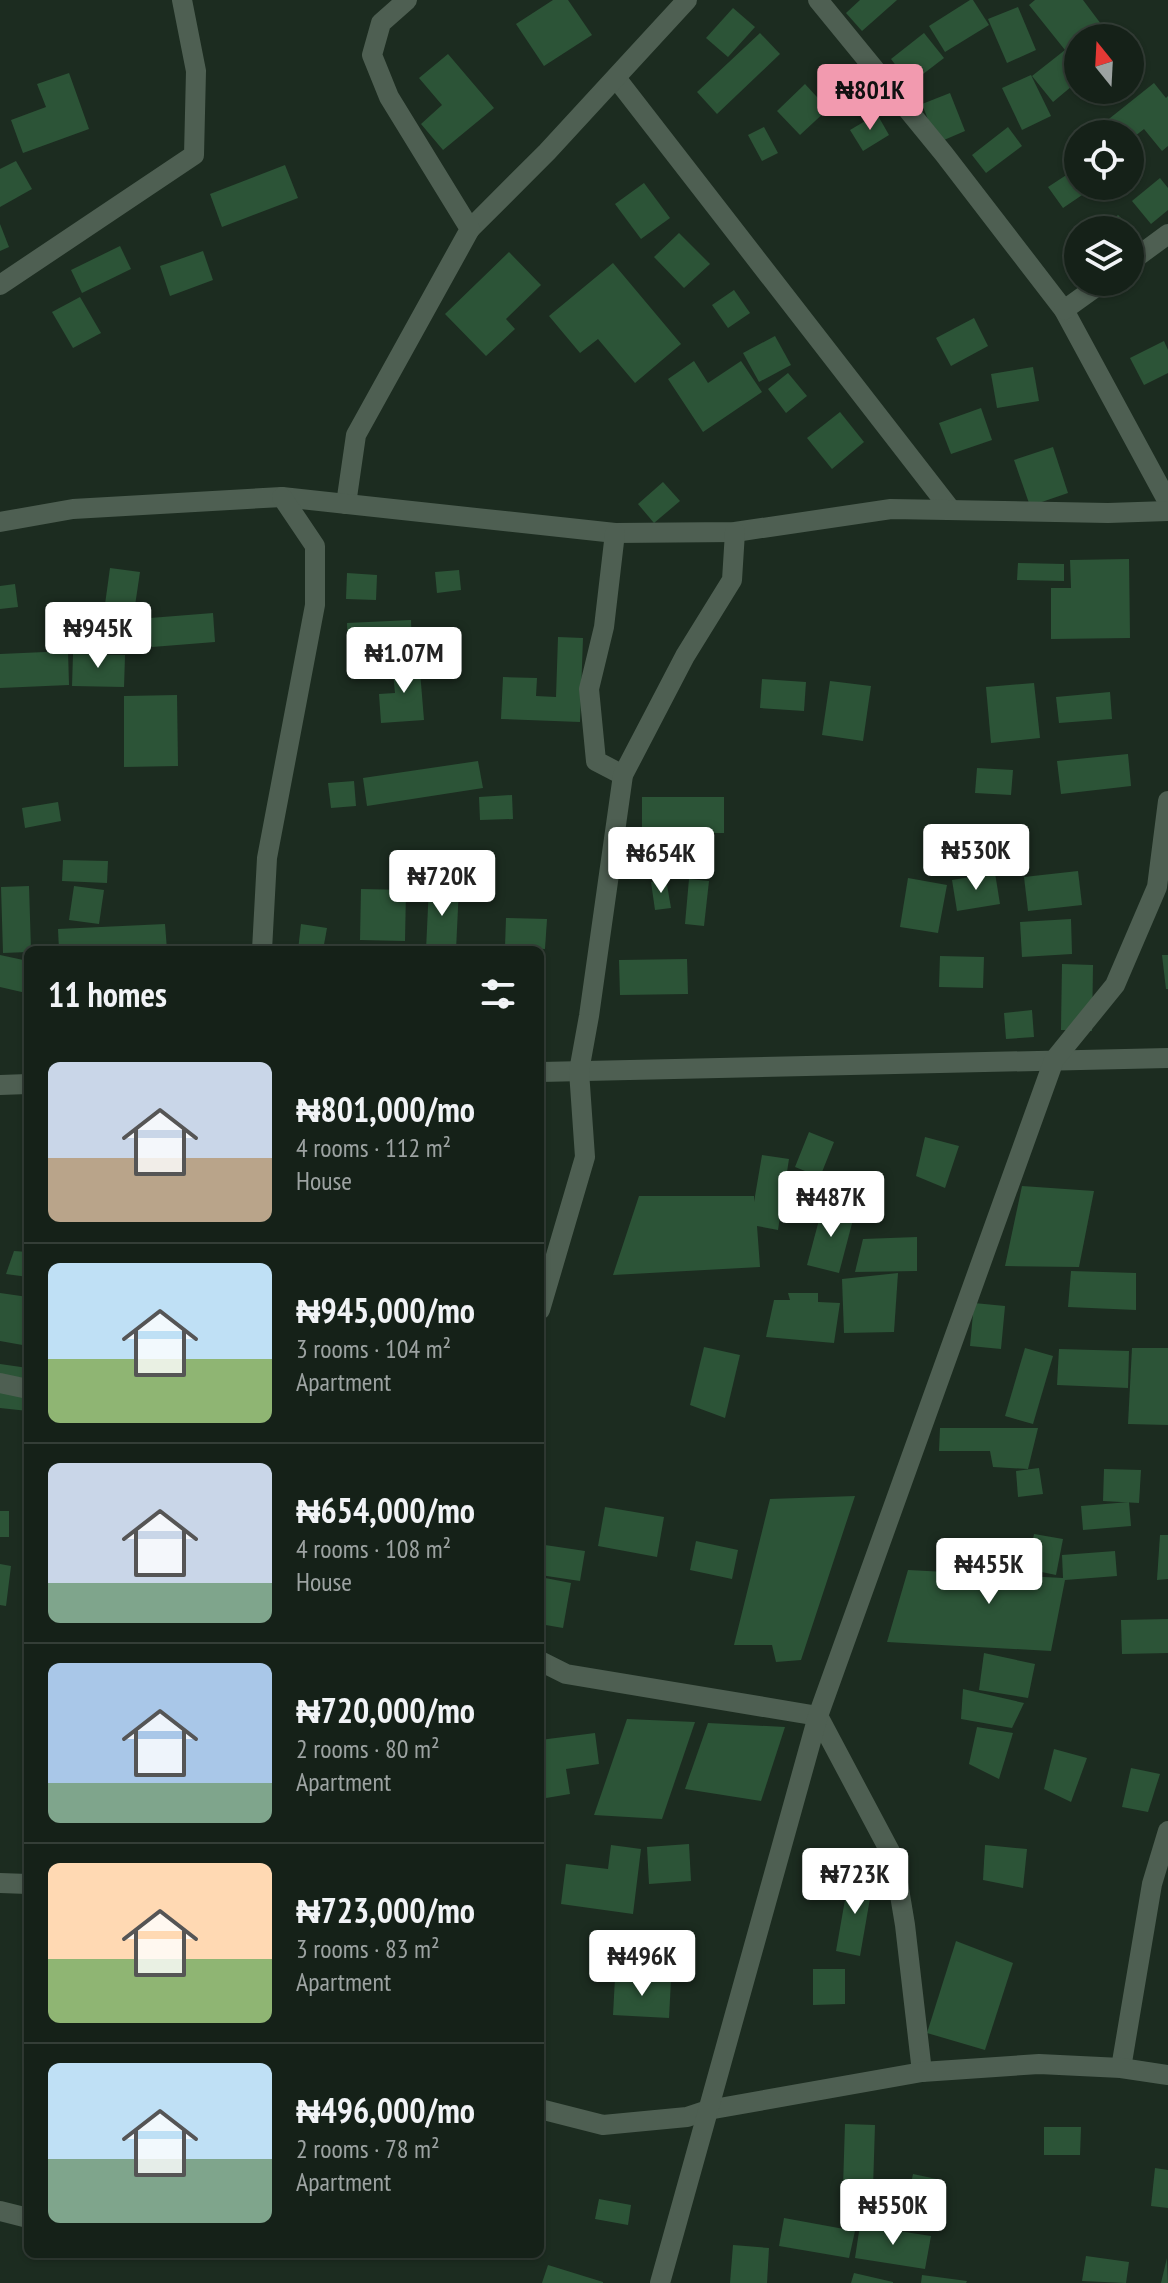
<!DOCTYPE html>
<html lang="en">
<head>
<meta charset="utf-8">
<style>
  :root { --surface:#152118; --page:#1e2921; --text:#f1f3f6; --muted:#9da3a2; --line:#343e37; --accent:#f29aaf }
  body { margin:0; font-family:"PT Sans Narrow",sans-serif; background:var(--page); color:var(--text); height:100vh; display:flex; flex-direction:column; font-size:30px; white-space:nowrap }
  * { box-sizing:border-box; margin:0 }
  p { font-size:26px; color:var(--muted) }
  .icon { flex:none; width:44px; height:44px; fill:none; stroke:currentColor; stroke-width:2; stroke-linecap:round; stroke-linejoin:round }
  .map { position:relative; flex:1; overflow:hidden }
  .sheet { position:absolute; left:24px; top:946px; width:520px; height:1312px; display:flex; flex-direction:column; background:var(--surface); border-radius:12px; box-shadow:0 2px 6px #0004,0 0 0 2px var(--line) }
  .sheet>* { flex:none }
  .needle { width:52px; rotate:342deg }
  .tools { position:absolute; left:1064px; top:24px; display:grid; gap:16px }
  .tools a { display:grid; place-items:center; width:80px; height:80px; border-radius:50%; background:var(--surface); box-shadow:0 2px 6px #0004,0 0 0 2px var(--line); font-size:40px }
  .price { position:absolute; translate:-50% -68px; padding:0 18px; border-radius:8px; background:#fff; color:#222; font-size:26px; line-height:52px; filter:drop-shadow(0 2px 4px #0008) }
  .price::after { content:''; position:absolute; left:50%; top:48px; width:24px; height:18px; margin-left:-12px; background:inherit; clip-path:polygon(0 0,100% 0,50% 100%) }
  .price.selected { background:var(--accent); color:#111 }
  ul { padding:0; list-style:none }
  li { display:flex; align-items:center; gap:24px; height:200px; padding:0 24px }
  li+li { border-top:2px solid var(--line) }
  li span { display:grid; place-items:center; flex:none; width:224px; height:160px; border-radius:12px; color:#555 }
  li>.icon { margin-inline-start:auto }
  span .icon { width:96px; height:96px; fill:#fffc; stroke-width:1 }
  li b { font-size:34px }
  h2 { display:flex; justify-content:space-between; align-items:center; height:96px; padding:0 24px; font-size:34px }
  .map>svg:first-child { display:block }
  .building { fill:#2c5437 }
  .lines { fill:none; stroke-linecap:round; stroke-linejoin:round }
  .street { stroke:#4e5f52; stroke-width:20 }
</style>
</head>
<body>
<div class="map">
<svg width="1168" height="2283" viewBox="0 0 1168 2283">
  <rect width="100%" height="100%" fill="#1c2c20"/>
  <g class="building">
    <polygon points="553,0 568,0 592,35 544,66 516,24"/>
    <polygon points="860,0 897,0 862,31 846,13"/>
    <polygon points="970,0 973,0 989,25 945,52 929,26"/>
    <polygon points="1035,0 1083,0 1110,36 1108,38 1078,38 1078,61 1074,64 1078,68 1078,81 1053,102 1032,76 1065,50 1029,5"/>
    <polygon points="1018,7 1036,50 1007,63 988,19"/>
    <polygon points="733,8 755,27 728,57 706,38"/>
    <polygon points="760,33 780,54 717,114 697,92"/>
    <polygon points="924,33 944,58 910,84 891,59"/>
    <polygon points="448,54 494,108 443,150 421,124 442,105 419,78"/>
    <polygon points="69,73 89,129 23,153 11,120 46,107 37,84"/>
    <polygon points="1031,75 1051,116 1022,130 1002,88"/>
    <polygon points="1154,83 1166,98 1168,96 1168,146 1162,151 1144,129 1130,140 1130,134 1090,134"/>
    <polygon points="805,84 828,109 800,135 777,111"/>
    <polygon points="950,93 965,131 937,143 922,104"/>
    <polygon points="877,114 889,135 863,151 850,130"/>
    <polygon points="764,127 778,153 762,161 748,135"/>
    <polygon points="1008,127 1022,146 986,173 972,155"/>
    <polygon points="16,161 32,189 0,207 0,169"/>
    <polygon points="285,165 298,198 222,227 210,194"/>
    <polygon points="1074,170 1078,176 1078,186 1085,186 1088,191 1063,208 1048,187"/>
    <polygon points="1160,178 1168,188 1168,210 1151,224 1132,201"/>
    <polygon points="644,183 670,218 641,239 615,204"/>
    <polygon points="1118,215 1139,236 1130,245 1130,230 1103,230"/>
    <polygon points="0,224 9,247 0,251"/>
    <polygon points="679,233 710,264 684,288 654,257"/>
    <polygon points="120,246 131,269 82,293 71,270"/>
    <polygon points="203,251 213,280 170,296 160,266"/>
    <polygon points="509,252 541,285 506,319 515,329 486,356 445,314"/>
    <polygon points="613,263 681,344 635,383 598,339 580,353 549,316"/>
    <polygon points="734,290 750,313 728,328 712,305"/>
    <polygon points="80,297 101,333 73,348 52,312"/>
    <polygon points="974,318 988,346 951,366 936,338"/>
    <polygon points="775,336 791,365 759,382 743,353"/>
    <polygon points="1164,341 1168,350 1168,373 1144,385 1130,358"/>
    <polygon points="694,361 708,383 741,361 762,392 703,432 668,379"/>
    <polygon points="1033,367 1039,401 997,408 991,374"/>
    <polygon points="788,373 807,396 786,413 768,389"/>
    <polygon points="981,408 992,440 951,454 939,423"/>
    <polygon points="840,412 864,442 832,469 807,438"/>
    <polygon points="1053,447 1068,493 1030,506 1014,460"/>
    <polygon points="663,482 680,501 654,523 638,504"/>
    <polygon points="1129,559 1130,638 1051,639 1051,588 1071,588 1070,560"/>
    <polygon points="1018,563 1064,564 1064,581 1017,580"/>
    <polygon points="110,568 140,572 129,646 100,641"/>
    <polygon points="459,570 461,590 437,593 435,572"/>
    <polygon points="347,573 377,575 376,600 346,599"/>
    <polygon points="15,584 18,607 0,609 0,586"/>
    <polygon points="213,613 215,642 152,647 150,618"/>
    <polygon points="411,620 412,651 348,654 347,623"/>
    <polygon points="558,637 583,638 580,722 501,719 503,677 537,678 536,696 556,697"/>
    <polygon points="68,651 69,685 0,688 0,654"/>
    <polygon points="73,654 125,655 124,687 72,686"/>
    <polygon points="419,659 424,720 381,723 379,694 395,693 392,662"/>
    <polygon points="762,679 806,682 804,711 760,708"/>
    <polygon points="830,681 871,686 863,741 822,735"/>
    <polygon points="1034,683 1040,738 991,743 986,687"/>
    <polygon points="1110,692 1112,719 1059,723 1056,697"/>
    <polygon points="177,695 178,766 124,767 124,696"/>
    <polygon points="1128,754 1131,786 1061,794 1057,761"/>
    <polygon points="478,761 483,788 367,806 363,778"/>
    <polygon points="977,768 1013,770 1011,795 975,793"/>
    <polygon points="354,781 356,806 331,808 328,783"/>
    <polygon points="512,795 513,819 480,820 479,797"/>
    <rect x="642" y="797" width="82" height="36"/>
    <polygon points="58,802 61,821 25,828 22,808"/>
    <polygon points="63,860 108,861 107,883 62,881"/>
    <polygon points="1078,871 1082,905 1028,911 1024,877"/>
    <polygon points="995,873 1000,904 957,911 952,880"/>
    <polygon points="908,878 947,885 938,933 900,927"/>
    <polygon points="666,879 671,908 655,910 651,882"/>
    <polygon points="689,879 709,881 704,926 685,924"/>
    <polygon points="29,886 31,950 28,950 28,952 3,953 1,887"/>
    <polygon points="74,886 104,890 99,924 69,920"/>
    <polygon points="429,886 459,887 456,950 426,950"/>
    <polygon points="361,889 406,890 405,941 360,940"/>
    <polygon points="506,918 547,919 545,949 505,947"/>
    <polygon points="1071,919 1072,954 1022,957 1020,922"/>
    <polygon points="165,924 167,950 59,950 58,929"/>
    <polygon points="301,924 327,928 323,950 298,950"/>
    <polygon points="0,955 28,961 26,993 0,987"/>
    <polygon points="1162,955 1168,955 1168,989 1166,989"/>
    <polygon points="940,956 984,957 983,988 939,987"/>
    <polygon points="687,959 688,994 620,995 619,960"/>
    <polygon points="1062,964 1093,965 1092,1031 1061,1030"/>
    <polygon points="1032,1010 1034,1037 1006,1039 1004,1013"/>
    <polygon points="809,1132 834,1142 820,1177 795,1167"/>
    <polygon points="925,1137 959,1146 945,1188 916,1176"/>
    <polygon points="762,1155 789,1159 778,1230 757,1226 760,1267 613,1275 639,1196 754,1196 754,1202"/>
    <polygon points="1022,1186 1094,1191 1079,1267 1005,1266"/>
    <polygon points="823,1205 855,1212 839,1273 807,1265"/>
    <polygon points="917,1237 917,1271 855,1272 863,1239"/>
    <polygon points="14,1251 28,1252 28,1277 6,1274"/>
    <polygon points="1071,1271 1136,1273 1136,1310 1068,1307"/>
    <polygon points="898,1273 894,1332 844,1333 842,1279"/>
    <polygon points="0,1293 28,1297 28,1346 0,1341"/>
    <polygon points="788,1293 818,1293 818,1302 840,1303 834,1343 766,1337 774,1300 790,1300"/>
    <polygon points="974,1303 1005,1306 1001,1349 970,1346"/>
    <polygon points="704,1347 740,1355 725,1418 690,1405"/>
    <polygon points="1025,1348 1053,1356 1033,1424 1005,1416"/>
    <polygon points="1132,1348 1168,1348 1168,1425 1128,1424"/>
    <polygon points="1059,1349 1129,1351 1128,1388 1057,1385"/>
    <polygon points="0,1364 28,1368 28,1411 0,1408"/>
    <polygon points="940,1428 1038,1428 1028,1469 993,1467 990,1451 939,1451"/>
    <polygon points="1039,1468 1043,1494 1018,1497 1016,1471"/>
    <polygon points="1104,1469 1141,1470 1139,1503 1103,1501"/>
    <polygon points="855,1496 801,1660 776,1662 772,1645 734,1645 770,1499"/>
    <polygon points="1129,1502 1131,1526 1083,1530 1081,1506"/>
    <polygon points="605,1507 664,1517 657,1557 598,1546"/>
    <rect x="0" y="1511" width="9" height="26"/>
    <polygon points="28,1530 28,1549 25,1550 24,1531"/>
    <polygon points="1034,1534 1063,1539 1056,1575 1027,1569"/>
    <polygon points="1160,1535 1168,1535 1168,1579 1157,1580"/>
    <polygon points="696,1541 738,1550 732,1579 690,1570"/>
    <polygon points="545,1545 585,1551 580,1581 540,1575"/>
    <polygon points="1115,1551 1117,1576 1065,1580 1051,1651 887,1642 908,1570 1063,1578 1062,1555"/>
    <polygon points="0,1564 11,1566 6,1606 0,1605"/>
    <polygon points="540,1577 571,1583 563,1628 540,1624"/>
    <polygon points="1168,1619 1168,1653 1122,1654 1121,1620"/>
    <polygon points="984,1653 1035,1664 1028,1698 979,1690"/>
    <polygon points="963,1689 1024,1703 1012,1728 961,1719"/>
    <polygon points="627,1719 695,1722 662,1819 594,1815"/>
    <polygon points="708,1723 785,1727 761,1801 685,1789"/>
    <polygon points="977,1727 1013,1733 999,1779 969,1764"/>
    <polygon points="595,1733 599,1764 566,1769 570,1794 540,1799 540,1740"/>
    <polygon points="1054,1749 1087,1758 1071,1802 1044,1789"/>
    <polygon points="1131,1768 1160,1774 1148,1812 1122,1807"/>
    <polygon points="689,1844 691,1881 649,1884 647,1847"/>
    <polygon points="611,1845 641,1849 633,1914 561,1904 566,1864 608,1869"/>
    <polygon points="985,1845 1027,1849 1023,1888 983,1880"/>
    <polygon points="849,1877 873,1881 860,1956 836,1951"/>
    <polygon points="956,1941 1013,1963 985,2050 927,2033"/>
    <polygon points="813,1969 845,1969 845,2004 813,2005"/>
    <polygon points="615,1978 671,1980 669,2018 613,2015"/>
    <polygon points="845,2124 875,2125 873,2188 843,2187"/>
    <polygon points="1044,2127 1081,2127 1080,2155 1044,2155"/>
    <polygon points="1155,2168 1168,2170 1168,2208 1151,2206"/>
    <polygon points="913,2174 941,2180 933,2218 905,2212"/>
    <polygon points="599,2199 631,2205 628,2225 595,2219"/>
    <polygon points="784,2218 855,2231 849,2258 779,2246"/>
    <polygon points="860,2225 931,2236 925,2269 855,2258"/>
    <polygon points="733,2245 769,2248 767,2283 730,2283"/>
    <polygon points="1086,2256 1129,2262 1126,2283 1082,2281"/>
    <polygon points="1167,2258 1168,2283 1161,2283"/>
    <polygon points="548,2265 603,2282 603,2283 542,2283"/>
    <polygon points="854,2273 893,2282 893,2283 851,2283"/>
    <polygon points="922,2275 967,2281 966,2283 921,2283"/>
  </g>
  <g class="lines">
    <g class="street">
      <polyline points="818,0 944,154 1064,310 1168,502"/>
      <polyline points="616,78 951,510"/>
      <polyline points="470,229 547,152 687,0"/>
      <polyline points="1130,262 1168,234"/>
      <polyline points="0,285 194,155 196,71 182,0"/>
      <polyline points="1064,310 1103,282"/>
      <polyline points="346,504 356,435 470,229 389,97 372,55 381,23 407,0"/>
      <polyline points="0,522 73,509 282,497 615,533 735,532 891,509 1108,513 1168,511"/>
      <polyline points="615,533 604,627 589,689 596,761 623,775"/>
      <polyline points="262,950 267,858 315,605 315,546 282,497"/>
      <polyline points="540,1072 1168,1058"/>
      <polyline points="0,1085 28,1084"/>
      <polyline points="540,1310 585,1157 579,1071 589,1016 623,775 685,656 732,580 735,532"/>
      <polyline points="0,1383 28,1389"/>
      <polyline points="540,1661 566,1674 818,1716 894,1859 905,1925 922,2072"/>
      <polyline points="0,1883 28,1884"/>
      <polyline points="1121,2068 1152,1884 1168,1831"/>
      <polyline points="540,2109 603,2125 687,2117 708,2110 922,2072 1039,2064 1121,2068 1168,2075"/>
      <polyline points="0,2211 28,2218"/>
      <polyline points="660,2283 818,1716 1054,1060 1115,985 1157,887 1168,801"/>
    </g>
  </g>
</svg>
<div class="tools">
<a><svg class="needle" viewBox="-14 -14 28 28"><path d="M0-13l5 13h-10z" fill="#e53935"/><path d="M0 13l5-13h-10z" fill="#9da3a2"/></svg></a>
<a><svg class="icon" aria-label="locate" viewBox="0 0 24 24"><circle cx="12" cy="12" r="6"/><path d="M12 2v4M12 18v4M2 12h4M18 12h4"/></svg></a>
<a><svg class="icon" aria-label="layers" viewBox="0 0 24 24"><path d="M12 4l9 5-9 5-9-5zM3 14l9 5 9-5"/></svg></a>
</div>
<b class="price selected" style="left:870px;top:132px">₦801K</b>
<b class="price" style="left:98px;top:670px">₦945K</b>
<b class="price" style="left:404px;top:695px">₦1.07M</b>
<b class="price" style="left:976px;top:892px">₦530K</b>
<b class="price" style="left:661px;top:895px">₦654K</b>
<b class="price" style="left:442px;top:918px">₦720K</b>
<b class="price" style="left:831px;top:1239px">₦487K</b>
<b class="price" style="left:989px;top:1606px">₦455K</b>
<b class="price" style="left:855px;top:1916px">₦723K</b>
<b class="price" style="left:642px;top:1998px">₦496K</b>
<b class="price" style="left:893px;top:2247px">₦550K</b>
<section class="sheet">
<h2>11 homes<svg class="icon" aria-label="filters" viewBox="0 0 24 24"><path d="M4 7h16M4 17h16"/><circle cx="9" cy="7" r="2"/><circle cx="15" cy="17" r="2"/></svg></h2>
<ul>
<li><span style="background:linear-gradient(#c9d6e8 60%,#b9a48a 0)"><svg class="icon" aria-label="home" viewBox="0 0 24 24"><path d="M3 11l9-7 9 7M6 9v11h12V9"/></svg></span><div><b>₦801,000/mo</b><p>4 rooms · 112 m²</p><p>House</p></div></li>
<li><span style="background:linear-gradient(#bfe0f5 60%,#8fb573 0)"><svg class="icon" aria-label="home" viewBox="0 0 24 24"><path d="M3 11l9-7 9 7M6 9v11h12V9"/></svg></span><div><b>₦945,000/mo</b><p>3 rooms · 104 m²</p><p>Apartment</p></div></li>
<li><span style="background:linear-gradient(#c9d6e8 75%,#7fa58c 0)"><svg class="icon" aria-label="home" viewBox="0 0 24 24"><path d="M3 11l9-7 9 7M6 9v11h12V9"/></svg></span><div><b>₦654,000/mo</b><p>4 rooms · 108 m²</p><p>House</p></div></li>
<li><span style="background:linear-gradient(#a9c7e8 75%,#7fa58c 0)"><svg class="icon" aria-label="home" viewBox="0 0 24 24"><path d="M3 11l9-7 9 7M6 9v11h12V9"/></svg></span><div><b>₦720,000/mo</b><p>2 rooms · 80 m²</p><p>Apartment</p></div></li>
<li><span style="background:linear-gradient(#ffd9b3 60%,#8fb573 0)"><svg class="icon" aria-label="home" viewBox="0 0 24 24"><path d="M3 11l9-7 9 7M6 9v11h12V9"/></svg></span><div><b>₦723,000/mo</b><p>3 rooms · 83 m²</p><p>Apartment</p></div></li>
<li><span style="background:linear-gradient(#bfe0f5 60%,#7fa58c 0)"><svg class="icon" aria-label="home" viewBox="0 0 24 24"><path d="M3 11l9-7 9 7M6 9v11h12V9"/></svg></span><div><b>₦496,000/mo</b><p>2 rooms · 78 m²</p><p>Apartment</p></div></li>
</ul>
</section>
</div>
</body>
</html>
